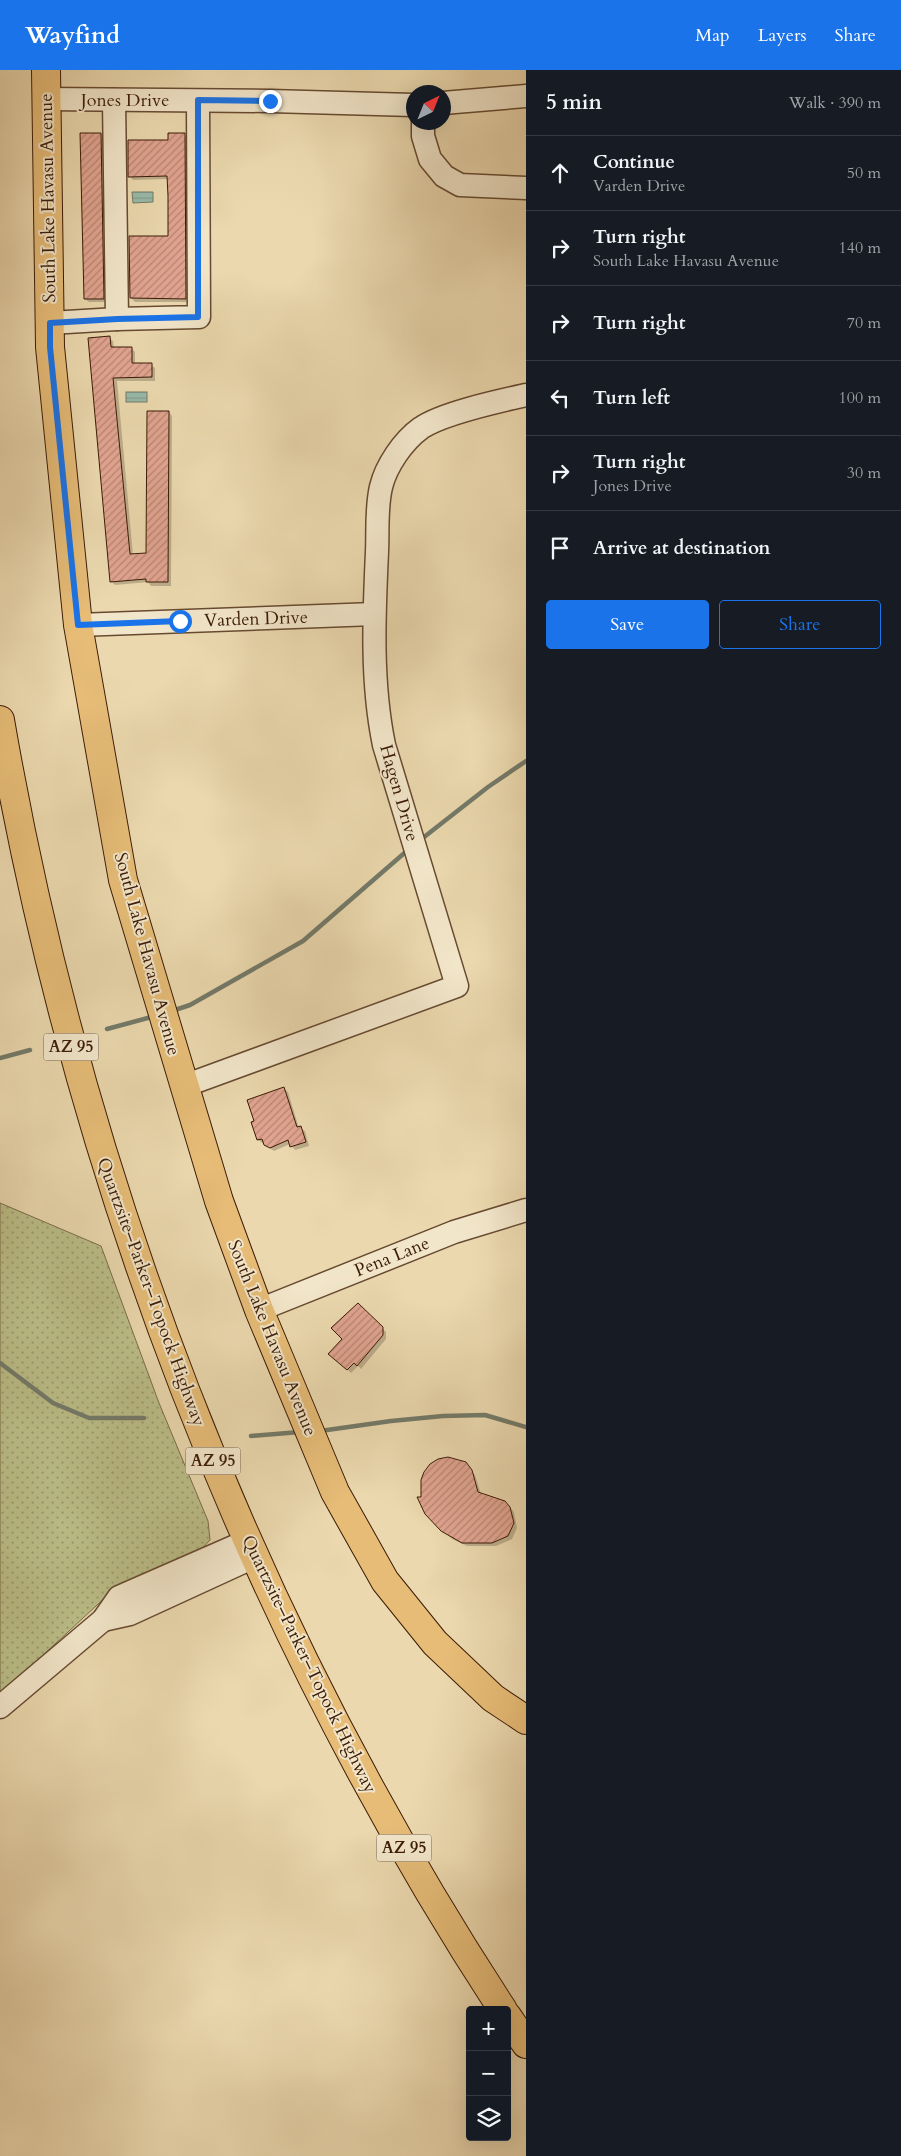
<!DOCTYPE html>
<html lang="en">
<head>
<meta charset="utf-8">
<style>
  body { margin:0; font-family:Cardo,serif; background:#20242c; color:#f1f3f6 }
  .controls { position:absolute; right:15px; bottom:15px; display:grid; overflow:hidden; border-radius:5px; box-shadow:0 5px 20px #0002 }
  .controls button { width:45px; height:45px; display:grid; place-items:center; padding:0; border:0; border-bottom:1px solid #363941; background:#171b24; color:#f1f3f6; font:25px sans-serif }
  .compass { position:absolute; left:406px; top:15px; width:45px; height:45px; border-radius:50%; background:#171b24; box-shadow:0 5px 20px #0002; rotate:43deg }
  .stop { position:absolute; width:15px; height:15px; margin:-11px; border:4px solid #1a73e8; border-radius:50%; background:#fff }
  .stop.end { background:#1a73e8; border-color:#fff; box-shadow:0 1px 5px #0008 }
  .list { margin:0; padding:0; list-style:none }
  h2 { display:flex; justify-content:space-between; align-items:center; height:65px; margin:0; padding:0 20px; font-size:21px }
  h2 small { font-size:16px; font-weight:400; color:#9ea1a6 }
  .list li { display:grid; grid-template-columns:32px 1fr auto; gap:15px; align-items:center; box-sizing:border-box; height:75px; padding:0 20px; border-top:1px solid #363941 }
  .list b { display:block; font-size:19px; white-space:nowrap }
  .list p { margin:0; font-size:16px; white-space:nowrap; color:#9ea1a6 }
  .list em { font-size:16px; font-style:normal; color:#9ea1a6 }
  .actions { display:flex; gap:10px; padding:15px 20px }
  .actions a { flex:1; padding:11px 0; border:1px solid #1a73e8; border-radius:5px; text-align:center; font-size:18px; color:#1a73e8 }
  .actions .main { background:#1a73e8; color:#fff }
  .icon { flex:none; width:28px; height:28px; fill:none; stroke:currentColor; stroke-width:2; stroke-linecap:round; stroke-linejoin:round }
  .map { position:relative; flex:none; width:526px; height:2086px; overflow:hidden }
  header { display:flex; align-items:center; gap:30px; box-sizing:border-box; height:70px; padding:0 25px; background:#1a73e8; color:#fff }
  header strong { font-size:24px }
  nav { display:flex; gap:28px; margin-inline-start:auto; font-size:18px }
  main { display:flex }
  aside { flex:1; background:#171b24 }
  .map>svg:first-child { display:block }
  .grass { fill:url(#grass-dots); stroke:#7b6c48 }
  .water { fill:url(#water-rules); stroke:#737a69 }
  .shadow { fill:#0003 }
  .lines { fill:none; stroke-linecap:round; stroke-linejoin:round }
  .stream { stroke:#737a69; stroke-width:4.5 }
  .building { fill:url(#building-hatch); stroke:#3b1b07 }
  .minor-casing { stroke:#674a31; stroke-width:25 }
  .major-casing { stroke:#3b1b07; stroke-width:30 }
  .highway-casing { stroke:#3b1b07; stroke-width:30 }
  .minor { stroke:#f2e6ca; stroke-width:22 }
  .major { stroke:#e6bc77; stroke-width:28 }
  .highway { stroke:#e6bc77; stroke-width:28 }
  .route { stroke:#1a73e8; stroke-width:6 }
  .labels { text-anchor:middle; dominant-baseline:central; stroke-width:4; stroke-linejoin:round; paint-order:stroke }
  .shield { fill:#f2e6ca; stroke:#725842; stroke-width:1 }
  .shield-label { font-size:16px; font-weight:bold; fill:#3b1b07 }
  .street-label { font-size:18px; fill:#3b1b07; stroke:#f2e6ca }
</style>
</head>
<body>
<header>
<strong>Wayfind</strong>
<nav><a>Map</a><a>Layers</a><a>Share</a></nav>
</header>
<main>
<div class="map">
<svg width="526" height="2086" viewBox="0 0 526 2086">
  <defs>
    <pattern id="grass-dots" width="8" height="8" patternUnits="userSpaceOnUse" patternTransform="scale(1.25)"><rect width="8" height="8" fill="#bbbe88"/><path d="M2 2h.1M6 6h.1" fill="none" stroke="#999a6d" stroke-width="1.8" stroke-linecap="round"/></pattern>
    <pattern id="water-rules" width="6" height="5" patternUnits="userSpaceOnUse" patternTransform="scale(1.25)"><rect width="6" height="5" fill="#98baaa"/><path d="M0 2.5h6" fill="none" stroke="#849f91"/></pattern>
    <pattern id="building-hatch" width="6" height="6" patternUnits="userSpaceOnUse" patternTransform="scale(1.25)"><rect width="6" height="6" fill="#e1a490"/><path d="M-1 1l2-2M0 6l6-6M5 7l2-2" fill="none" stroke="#b88574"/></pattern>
  </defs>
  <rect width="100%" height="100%" fill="#ebd8ae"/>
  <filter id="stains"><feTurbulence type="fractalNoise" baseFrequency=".004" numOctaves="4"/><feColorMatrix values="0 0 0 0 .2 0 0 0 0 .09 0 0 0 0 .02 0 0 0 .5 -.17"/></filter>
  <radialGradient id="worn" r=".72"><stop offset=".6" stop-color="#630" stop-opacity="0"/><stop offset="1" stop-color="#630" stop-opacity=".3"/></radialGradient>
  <path class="grass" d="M 0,1133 L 101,1176 L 159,1333 L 208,1451 L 210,1470 L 193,1488 L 110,1523 L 0,1625 Z"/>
  <g class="water">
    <path d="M 132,122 L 153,122 L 153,132 L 133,133 Z"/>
    <rect x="126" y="322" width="21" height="10"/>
  </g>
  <g class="shadow">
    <path d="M 101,64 L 105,68 L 107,232 L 89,232 L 85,229 Z"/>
    <path d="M 184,64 L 188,68 L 189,232 L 135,232 L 131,228 L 169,167 L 168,109 L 133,110 L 129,106 L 169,71 Z"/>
    <path d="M 109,268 L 113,271 L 114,278 L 131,278 L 135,282 L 135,295 L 151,295 L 155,298 L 155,311 L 117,311 L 133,485 L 148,485 L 169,342 L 172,346 L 171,516 L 151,516 L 148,512 L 115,515 L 111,511 Z"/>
    <path d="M 284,1019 L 288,1022 L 299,1058 L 305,1061 L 309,1076 L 295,1080 L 290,1074 L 274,1081 L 258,1070 L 253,1053 Z"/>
    <path d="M 358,1235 L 386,1262 L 386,1269 L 361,1299 L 358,1296 L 351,1303 L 330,1283 L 344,1269 Z"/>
    <path d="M 469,1398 L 475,1405 L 481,1424 L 509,1436 L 514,1442 L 517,1458 L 512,1469 L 496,1476 L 467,1476 L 452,1469 L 426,1443 Z"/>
  </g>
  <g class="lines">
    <g class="stream">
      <path d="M 419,771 L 488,717 L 526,691"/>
      <path d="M 172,941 L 190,935 L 303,871 L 409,779"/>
      <path d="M 107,959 L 155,946"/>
      <path d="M 0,988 L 30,980"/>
      <path d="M 0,1293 L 53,1333 L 89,1348 L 144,1348"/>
      <path d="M 320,1361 L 391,1351 L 443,1346 L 485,1345 L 526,1357"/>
      <path d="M 251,1366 L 300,1362"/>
    </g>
  </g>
  <g class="building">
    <path d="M 80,63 L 101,63 L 104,229 L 84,229 Z"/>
    <path d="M 168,63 L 185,63 L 186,229 L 130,228 L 129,166 L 168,166 L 168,126 L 167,106 L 128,107 L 128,70 L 168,70 Z"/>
    <path d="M 110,266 L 111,277 L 132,277 L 132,293 L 152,293 L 152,307 L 113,308 L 130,484 L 146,483 L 147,341 L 169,341 L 168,512 L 146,512 L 146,509 L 110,512 L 88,268 Z"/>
    <path d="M 284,1017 L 297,1057 L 301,1056 L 306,1072 L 290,1077 L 288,1070 L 270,1078 L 264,1075 L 262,1069 L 257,1070 L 251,1052 L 254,1051 L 247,1030 Z"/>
    <path d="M 358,1233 L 383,1257 L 383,1265 L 357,1296 L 354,1293 L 347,1300 L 328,1284 L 342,1269 L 331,1258 Z"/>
    <path d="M 448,1387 L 466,1392 L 472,1400 L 478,1422 L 505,1431 L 510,1437 L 514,1453 L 508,1466 L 492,1473 L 462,1473 L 441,1461 L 425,1444 L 417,1427 L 421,1427 L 421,1410 L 424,1402 L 430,1394 L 438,1389 Z"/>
  </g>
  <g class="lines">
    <g class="minor-casing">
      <g id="minor">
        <path d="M 46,29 L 270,31 L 413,35"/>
        <path d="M 443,33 L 526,26"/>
        <path d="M 423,52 L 423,66 L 430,89 L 444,106 L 460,115 L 526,118"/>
        <path d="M 117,249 L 199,247 L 198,31"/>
        <path d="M 50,253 L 117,249 L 114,30"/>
        <path d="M 78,555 L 374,544"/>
        <path d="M 184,1016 L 457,916 L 384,675 C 371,612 374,546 377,482 C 378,461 376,438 381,417 C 386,396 403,371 421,358 C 443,343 499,331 526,325"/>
        <path d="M 259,1240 L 454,1162 L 526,1140"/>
        <path d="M 103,1550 L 130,1544 L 254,1487"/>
        <path d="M 0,1637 L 103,1550 L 119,1527 L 247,1471"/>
      </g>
    </g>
    <g class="major-casing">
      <path id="major" d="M 46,0 L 50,277 L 78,555 L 123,810 L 219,1131 L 259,1240 L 335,1422 L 385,1511 L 435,1573 L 493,1628 L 526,1650"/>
    </g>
    <g class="highway-casing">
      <g id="highway">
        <path d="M 0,650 C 79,1109 248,1550 503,1940"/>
        <path d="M 507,1946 L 526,1974"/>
      </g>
    </g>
    <use href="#minor" class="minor"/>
    <use href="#major" class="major"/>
    <use href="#highway" class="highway"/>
  </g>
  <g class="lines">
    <path class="route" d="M 180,551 L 78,555 L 50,277 L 50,253 L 117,249 L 198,247 L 198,30 L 270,31"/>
  </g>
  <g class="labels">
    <g class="shield">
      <rect x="43.5" y="963.5" width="55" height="27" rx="4"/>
      <rect x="185.5" y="1377.5" width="55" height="27" rx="4"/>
      <rect x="376.5" y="1764.5" width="55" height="27" rx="4"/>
    </g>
    <g class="shield-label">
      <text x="71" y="977">AZ 95</text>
      <text x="213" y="1391">AZ 95</text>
      <text x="404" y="1778">AZ 95</text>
    </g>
    <g class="street-label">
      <text x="125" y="30">Jones Drive</text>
      <text transform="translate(48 128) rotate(-91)">South Lake Havasu Avenue</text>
      <text transform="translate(256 549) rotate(-2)">Varden Drive</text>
      <text transform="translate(399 723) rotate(74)">Hagen Drive</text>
      <text transform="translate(147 884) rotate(75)">South Lake Havasu Avenue</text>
      <text transform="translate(392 1187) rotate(-22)">Pena Lane</text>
      <text transform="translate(151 1222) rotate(70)">Quartzsite–Parker–Topock Highway</text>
      <text transform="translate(272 1268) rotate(68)">South Lake Havasu Avenue</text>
      <text transform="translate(309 1594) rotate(64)">Quartzsite–Parker–Topock Highway</text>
    </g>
  </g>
  <rect width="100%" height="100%" filter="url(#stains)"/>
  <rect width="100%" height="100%" fill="url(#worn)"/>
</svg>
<div class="controls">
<button>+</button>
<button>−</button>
<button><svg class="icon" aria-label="layers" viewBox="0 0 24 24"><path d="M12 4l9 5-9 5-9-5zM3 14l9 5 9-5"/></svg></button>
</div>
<svg class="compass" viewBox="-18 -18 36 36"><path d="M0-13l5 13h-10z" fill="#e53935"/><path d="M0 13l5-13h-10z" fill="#9ea1a6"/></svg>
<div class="stop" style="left:180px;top:551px"></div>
<div class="stop end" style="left:270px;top:31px"></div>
</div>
<aside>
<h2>5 min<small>Walk · 390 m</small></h2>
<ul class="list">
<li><svg class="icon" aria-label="ahead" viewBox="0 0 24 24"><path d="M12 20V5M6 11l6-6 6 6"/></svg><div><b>Continue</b><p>Varden Drive</p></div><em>50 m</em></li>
<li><svg class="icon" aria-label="right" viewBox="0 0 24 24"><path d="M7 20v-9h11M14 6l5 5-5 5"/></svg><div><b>Turn right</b><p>South Lake Havasu Avenue</p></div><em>140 m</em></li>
<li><svg class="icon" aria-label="right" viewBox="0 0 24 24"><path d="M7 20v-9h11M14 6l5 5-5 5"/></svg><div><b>Turn right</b></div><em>70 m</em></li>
<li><svg class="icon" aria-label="left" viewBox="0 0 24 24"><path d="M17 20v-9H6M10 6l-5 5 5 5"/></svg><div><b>Turn left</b></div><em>100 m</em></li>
<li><svg class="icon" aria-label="right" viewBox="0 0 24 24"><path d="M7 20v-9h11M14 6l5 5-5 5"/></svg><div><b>Turn right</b><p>Jones Drive</p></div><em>30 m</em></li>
<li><svg class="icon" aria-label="arrive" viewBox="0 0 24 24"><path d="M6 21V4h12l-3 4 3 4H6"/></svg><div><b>Arrive at destination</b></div></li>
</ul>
<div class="actions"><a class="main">Save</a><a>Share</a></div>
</aside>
</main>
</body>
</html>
